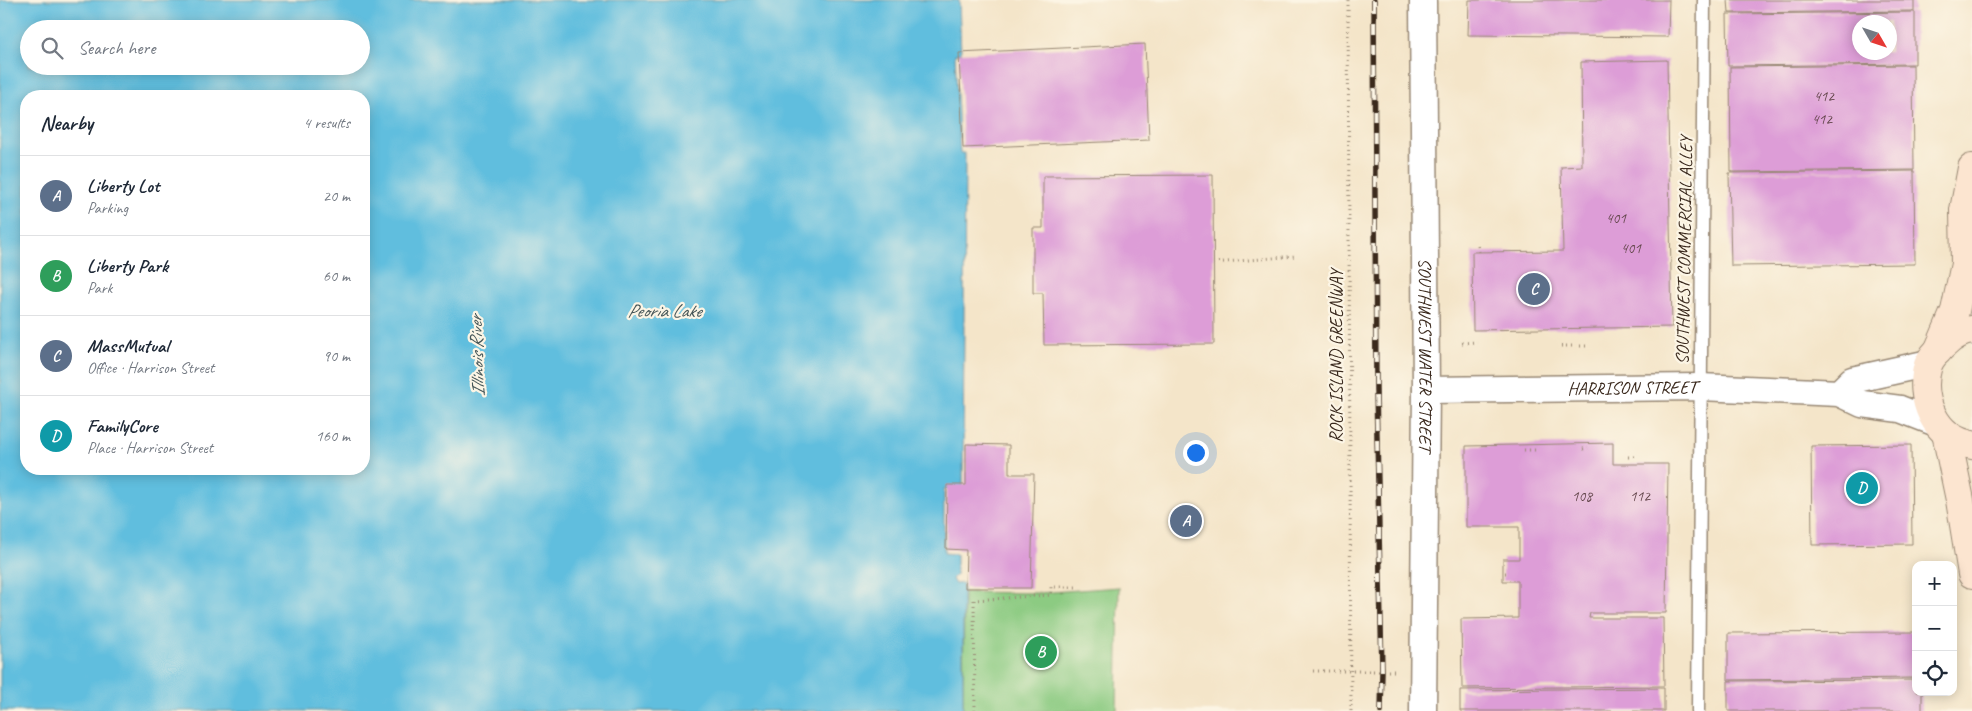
<!DOCTYPE html>
<html lang="en">
<head>
<meta charset="utf-8">
<style>
  body { margin:0; font-family:Caveat,sans-serif; background:#f6f6f7; color:#1f2937 }
  .controls { position:absolute; right:15px; bottom:15px; display:grid; overflow:hidden; border-radius:10px; box-shadow:0 2px 12px #0003 }
  .controls button { width:45px; height:45px; display:grid; place-items:center; padding:0; border:0; border-bottom:1px solid #e0e1e3; background:#fff; color:#1f2937; font:25px sans-serif }
  .compass { position:absolute; left:1852px; top:15px; width:45px; height:45px; border-radius:50%; background:#fff; box-shadow:0 2px 12px #0003; rotate:129deg }
  .you { position:absolute; left:1195px; top:452px; width:18px; height:18px; margin:-12px; border:4px solid #fff; border-radius:50%; background:#1a73e8; box-shadow:0 0 0 8px #1a73e833 }
  .badge { display:grid; place-items:center; width:32px; height:32px; border-radius:50%; background:#2563eb; color:#fff; font-size:16px; font-weight:700 }
  .pin { position:absolute; translate:-50% -50%; border:2px solid #fff; box-shadow:0 1px 5px #0006 }
  .list { margin:0; padding:0; list-style:none }
  h2 { display:flex; justify-content:space-between; align-items:center; height:65px; margin:0; padding:0 20px; font-size:21px }
  h2 small { font-size:16px; font-weight:400; color:#747a83 }
  .list li { display:grid; grid-template-columns:32px 1fr auto; gap:15px; align-items:center; box-sizing:border-box; height:80px; padding:0 20px; border-top:1px solid #e0e1e3 }
  .list b { display:block; font-size:19px; white-space:nowrap }
  .list p { margin:0; font-size:16px; white-space:nowrap; color:#747a83 }
  .list em { font-size:16px; font-style:normal; color:#747a83 }
  .icon { flex:none; width:28px; height:28px; fill:none; stroke:currentColor; stroke-width:2; stroke-linecap:round; stroke-linejoin:round }
  .map { position:relative; flex:none; width:1972px; height:711px; overflow:hidden }
  .search { position:absolute; background:#fff; box-shadow:0 2px 12px #0003; left:20px; top:20px; width:350px; height:55px; display:flex; align-items:center; gap:12px; box-sizing:border-box; padding:0 18px; border-radius:28px; color:#747a83; font-size:19px }
  .panel { position:absolute; background:#fff; box-shadow:0 2px 12px #0003; left:20px; top:90px; width:350px; height:385px; border-radius:20px }
  .map>svg:first-child { display:block }
  .green { fill:#8ccb82; stroke:#647a50 }
  .water { fill:#60bede; stroke:#4e747e; fill-rule:evenodd }
  .building { fill:#dd9dd7; fill-rule:evenodd }
  .lines { fill:none; stroke-linecap:round; stroke-linejoin:round }
  .lane-casing { stroke:#988874; stroke-width:15 }
  .street-casing { stroke:#988874; stroke-width:29 }
  .secondary-casing { stroke:#988874; stroke-width:30 }
  .path { stroke:#988874; stroke-width:3; stroke-dasharray:1 4; stroke-linecap:butt }
  .lane { stroke:#fff; stroke-width:12 }
  .street { stroke:#fff; stroke-width:26 }
  .secondary { stroke:#fce5d0; stroke-width:28 }
  .rail-casing { stroke:#3b2a1e; stroke-width:5.5 }
  .rail { stroke:#fcf5e5; stroke-width:4; stroke-dasharray:11; stroke-linecap:butt }
  .labels { text-anchor:middle; dominant-baseline:central; stroke-width:4.5; stroke-linejoin:round; paint-order:stroke }
  .number-label { font-size:15px; fill:#64474c }
  .street-label { font-size:18px; fill:#3b2a1e; stroke:#fcf5e5 }
  .water-label { font-size:19px; font-style:italic; fill:#465658; stroke:#fcf5e5 }
</style>
</head>
<body>
<div class="map">
<svg width="1972" height="711" viewBox="0 0 1972 711">
  <rect width="100%" height="100%" fill="#fcf5e5"/>
  <filter id="ink" filterUnits="userSpaceOnUse"><feTurbulence type="fractalNoise" baseFrequency=".02" numOctaves="2"/><feDisplacementMap in="SourceGraphic" scale="10" xChannelSelector="R" yChannelSelector="G"/><feConvolveMatrix kernelMatrix="1 2 1 2 8 2 1 2 1" color-interpolation-filters="sRGB"/></filter>
  <filter id="wash" filterUnits="userSpaceOnUse"><feTurbulence type="fractalNoise" baseFrequency=".0096" numOctaves="4" result="noise"/><feDisplacementMap in="SourceGraphic" scale="20" xChannelSelector="R" yChannelSelector="G"/><feGaussianBlur stdDeviation="1.12" result="paint"/><feColorMatrix in="noise" values="0 0 0 0 0 0 0 0 0 0 0 0 0 0 0 0 0 1.4 0 .05"/><feComposite in="paint" operator="in"/></filter>
  <g filter="url(#wash)">
    <rect width="100%" height="100%" fill="#f4e5c9"/>
    <path class="green" d="M 1119,587 L 1117,711 L 963,711 L 964,592 L 1039,593 Z"/>
    <path class="water" d="M 0,0 L 959,0 L 961,54 L 955,54 L 960,153 L 965,153 L 963,488 L 944,489 L 944,553 L 956,554 L 956,575 L 952,579 L 955,584 L 963,583 L 963,711 L 0,711 ZM 29,29 L 361,29 L 361,66 L 29,66 ZM 26,96 L 364,96 L 364,469 L 26,469 Z"/>
    <g id="blocks">
      <g class="building">
        <path d="M 1469,0 L 1669,0 L 1668,37 L 1468,35 Z"/>
        <path d="M 1728,0 L 1914,0 L 1914,11 L 1729,13 Z"/>
        <path d="M 1915,12 L 1915,64 L 1728,66 L 1727,14 ZM 1860,22 L 1890,22 L 1890,52 L 1860,52 Z"/>
        <path d="M 1145,44 L 1149,140 L 963,148 L 959,53 Z"/>
        <path d="M 1667,60 L 1672,327 L 1473,330 L 1472,252 L 1563,251 L 1561,167 L 1582,166 L 1581,62 Z"/>
        <path d="M 1913,65 L 1914,170 L 1731,172 L 1730,67 Z"/>
        <path d="M 1914,171 L 1915,264 L 1731,266 L 1729,173 Z"/>
        <path d="M 1213,175 L 1214,344 L 1044,345 L 1043,293 L 1033,293 L 1033,228 L 1043,228 L 1043,176 Z"/>
        <path d="M 1613,443 L 1613,464 L 1668,464 L 1666,613 L 1590,613 L 1589,618 L 1663,618 L 1664,686 L 1462,688 L 1461,619 L 1518,618 L 1518,581 L 1503,581 L 1503,559 L 1519,559 L 1519,527 L 1466,527 L 1466,446 Z"/>
        <path d="M 966,444 L 1009,445 L 1009,474 L 1034,474 L 1031,588 L 965,588 L 966,550 L 946,549 L 947,485 L 966,485 Z"/>
        <path d="M 1911,445 L 1912,544 L 1812,545 L 1811,446 Z"/>
        <path d="M 1916,632 L 1916,678 L 1728,680 L 1728,633 Z"/>
        <path d="M 1916,680 L 1916,692 L 1922,692 L 1922,711 L 1728,711 L 1728,681 Z"/>
        <path d="M 1664,688 L 1664,711 L 1460,711 L 1460,690 Z"/>
      </g>
    </g>
  </g>
  <g filter="url(#ink)">
    <use href="#blocks" fill-opacity="0" stroke="#988874" stroke-width="1"/>
    <g class="lines">
      <g class="lane-casing">
        <path id="lane" d="M 1698,711 L 1704,0"/>
      </g>
      <g class="street-casing">
        <g id="street">
          <path id="s1" d="M 1423,0 L 1426,390 L 1423,711"/>
          <path id="s2" d="M 1426,390 L 1700,387 L 1839,393 L 1862,404 L 1900,409 L 1936,423"/>
          <path d="M 1839,393 L 1852,380 L 1929,363"/>
        </g>
      </g>
      <g class="secondary-casing">
        <g id="secondary">
          <path d="M 1972,330 C 1962,331 1952,337 1945,344 C 1939,349 1931,357 1928,365 C 1918,398 1935,439 1972,445"/>
          <path d="M 1938,351 L 1955,311 L 1965,264 L 1964,210 L 1972,168"/>
          <path d="M 1946,433 L 1960,500 L 1972,574"/>
        </g>
      </g>
      <g class="path">
        <path d="M 1348,0 L 1351,711"/>
        <path d="M 1478,246 L 1479,252"/>
        <path d="M 1213,263 L 1296,256"/>
        <path d="M 1462,343 L 1477,342"/>
        <path d="M 1561,346 L 1573,346"/>
        <path d="M 1580,346 L 1589,346"/>
        <path d="M 1583,449 L 1588,448"/>
        <path d="M 1524,450 L 1536,450"/>
        <path d="M 1628,457 L 1637,457"/>
        <path d="M 1505,573 L 1510,573"/>
        <path d="M 1313,671 L 1397,671"/>
        <path d="M 975,711 L 974,600 L 1051,595 L 1051,587 L 1079,587"/>
      </g>
      <use href="#lane" class="lane"/>
      <use href="#street" class="street"/>
      <use href="#secondary" class="secondary"/>
      <g class="rail-casing">
        <path id="rail" d="M 1374,0 L 1376,390 L 1382,671 L 1381,711"/>
      </g>
      <use href="#rail" class="rail"/>
    </g>
  </g>
  <g class="labels">
    <g class="number-label">
      <text x="1824" y="96">412</text>
      <text x="1822" y="119">412</text>
      <text x="1616" y="218">401</text>
      <text x="1631" y="248">401</text>
      <text x="1582" y="496">108</text>
      <text x="1640" y="496">112</text>
    </g>
    <g class="street-label">
      <text transform="translate(1684 250) rotate(-89)">SOUTHWEST COMMERCIAL ALLEY</text>
      <text stroke="none"><textPath href="#s1" startOffset="355">SOUTHWEST WATER STREET</textPath></text>
      <text transform="translate(1336 356) rotate(-90)">ROCK ISLAND GREENWAY</text>
      <text stroke="none"><textPath href="#s2" startOffset="206">HARRISON STREET</textPath></text>
    </g>
    <g class="water-label">
      <text x="664" y="311">Peoria Lake</text>
      <text transform="translate(477 356) rotate(-92)">Illinois River</text>
    </g>
  </g>
</svg>
<div class="controls">
<button>+</button>
<button>−</button>
<button><svg class="icon" aria-label="locate" viewBox="0 0 24 24"><circle cx="12" cy="12" r="6"/><path d="M12 2v4M12 18v4M2 12h4M18 12h4"/></svg></button>
</div>
<svg class="compass" viewBox="-18 -18 36 36"><path d="M0-13l5 13h-10z" fill="#e53935"/><path d="M0 13l5-13h-10z" fill="#747a83"/></svg>
<div class="you"></div>
<div class="pin badge" style="left:1186px;top:521px;background:#5c6f8a">A</div>
<div class="pin badge" style="left:1041px;top:652px;background:#2e9e5b">B</div>
<div class="pin badge" style="left:1534px;top:289px;background:#5c6f8a">C</div>
<div class="pin badge" style="left:1862px;top:488px;background:#0f9aa8">D</div>
<div class="search"><svg class="icon" aria-label="search" viewBox="0 0 24 24"><circle cx="10" cy="10" r="6"/><path d="M15 15l6 6"/></svg>Search here</div>
<section class="panel">
<h2>Nearby<small>4 results</small></h2>
<ul class="list">
<li><span class="badge" style="background:#5c6f8a">A</span><div><b>Liberty Lot</b><p>Parking</p></div><em>20 m</em></li>
<li><span class="badge" style="background:#2e9e5b">B</span><div><b>Liberty Park</b><p>Park</p></div><em>60 m</em></li>
<li><span class="badge" style="background:#5c6f8a">C</span><div><b>MassMutual</b><p>Office · Harrison Street</p></div><em>90 m</em></li>
<li><span class="badge" style="background:#0f9aa8">D</span><div><b>FamilyCore</b><p>Place · Harrison Street</p></div><em>160 m</em></li>
</ul>
</section>
</div>
</body>
</html>
